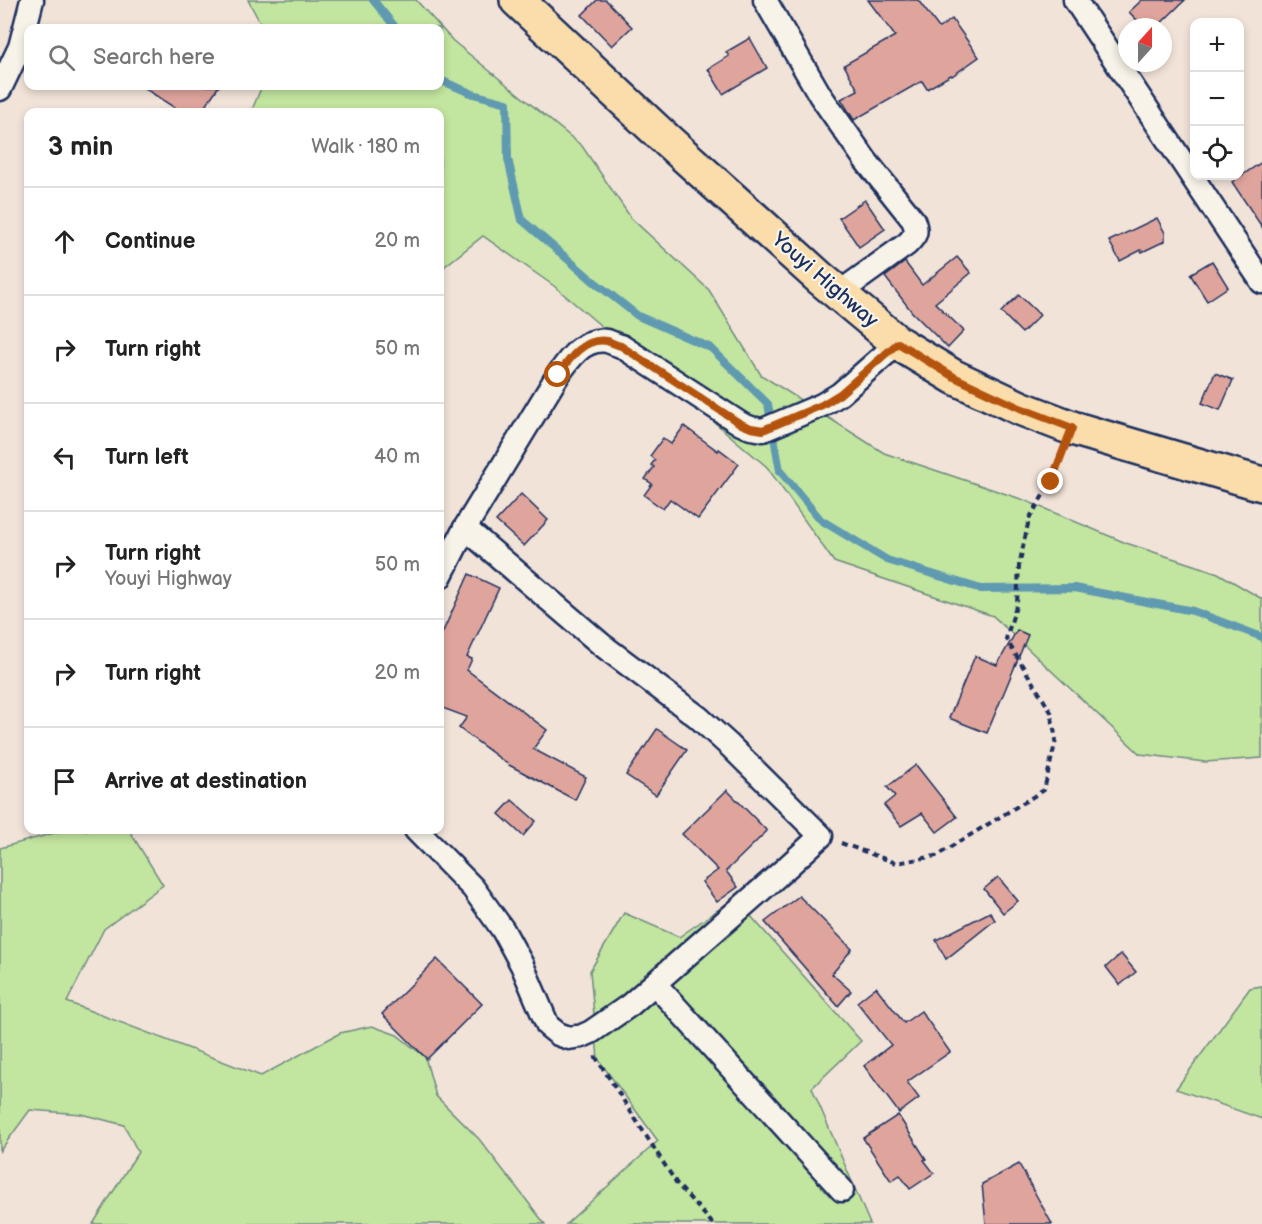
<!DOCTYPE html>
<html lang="en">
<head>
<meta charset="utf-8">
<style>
  body { margin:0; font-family:"Balsamiq Sans",sans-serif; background:#f2f2f2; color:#222 }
  .controls { position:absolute; right:18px; top:18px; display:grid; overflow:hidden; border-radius:12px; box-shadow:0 3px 9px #0003 }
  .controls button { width:54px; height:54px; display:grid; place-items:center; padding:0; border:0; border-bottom:2px solid #e0e0e0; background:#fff; color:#222; font:30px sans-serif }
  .compass { position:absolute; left:1118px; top:18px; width:54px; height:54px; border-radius:50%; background:#fff; box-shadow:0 3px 9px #0003; rotate:21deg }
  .stop { position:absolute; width:18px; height:18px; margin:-14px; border:4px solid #b45309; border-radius:50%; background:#fff }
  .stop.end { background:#b45309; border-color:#fff; box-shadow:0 2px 6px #0008 }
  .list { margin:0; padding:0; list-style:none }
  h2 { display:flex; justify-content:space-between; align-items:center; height:78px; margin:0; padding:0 24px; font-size:26px }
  h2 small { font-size:20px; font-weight:400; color:#767676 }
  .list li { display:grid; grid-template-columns:39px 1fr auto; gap:18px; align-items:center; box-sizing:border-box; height:108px; padding:0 24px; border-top:2px solid #e0e0e0 }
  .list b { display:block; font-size:22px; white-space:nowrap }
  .list p { margin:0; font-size:20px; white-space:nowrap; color:#767676 }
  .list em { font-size:20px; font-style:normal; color:#767676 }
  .icon { flex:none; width:33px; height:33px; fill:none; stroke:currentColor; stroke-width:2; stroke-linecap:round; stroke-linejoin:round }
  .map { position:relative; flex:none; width:1262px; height:1224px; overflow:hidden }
  .search { position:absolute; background:#fff; box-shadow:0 3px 9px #0003; left:24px; top:24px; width:420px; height:66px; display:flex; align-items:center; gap:15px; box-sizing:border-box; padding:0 21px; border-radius:12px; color:#767676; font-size:22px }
  .panel { position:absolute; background:#fff; box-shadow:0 3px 9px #0003; left:24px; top:108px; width:420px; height:726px; border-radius:12px }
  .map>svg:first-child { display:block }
  .green { fill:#c2e59f; stroke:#6e8a7e; stroke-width:1.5 }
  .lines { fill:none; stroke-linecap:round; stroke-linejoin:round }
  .stream { stroke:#619ab0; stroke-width:8 }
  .building { fill:#dfa59d; stroke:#1b2f5e; stroke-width:1.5 }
  .minor-casing { stroke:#1b2f5e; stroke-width:27 }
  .primary-casing { stroke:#1b2f5e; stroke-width:38 }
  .path { stroke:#1b2f5e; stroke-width:4; stroke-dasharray:6 4.5; stroke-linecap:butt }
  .minor { stroke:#f7f3e8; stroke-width:22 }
  .primary { stroke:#faddab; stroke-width:33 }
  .route { stroke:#b45309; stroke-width:8 }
  .labels { text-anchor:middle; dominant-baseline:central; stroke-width:4.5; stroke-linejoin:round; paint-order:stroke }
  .street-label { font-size:21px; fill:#1b2f5e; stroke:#f7f3e8 }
</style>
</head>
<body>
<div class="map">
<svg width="1262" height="1224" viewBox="0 0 1262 1224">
  <rect width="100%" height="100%" fill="#f2e3d9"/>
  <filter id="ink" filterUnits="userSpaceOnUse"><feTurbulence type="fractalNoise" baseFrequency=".0167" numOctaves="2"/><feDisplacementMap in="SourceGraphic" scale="12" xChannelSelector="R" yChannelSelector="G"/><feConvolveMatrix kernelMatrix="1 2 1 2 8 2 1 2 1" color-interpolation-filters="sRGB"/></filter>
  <g filter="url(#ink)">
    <g class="green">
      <path d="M 248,0 L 416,0 L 453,41 L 582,146 L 631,218 L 709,290 L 761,375 L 884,453 L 1024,500 L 1126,543 L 1218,573 L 1262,599 L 1262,758 L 1205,762 L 1140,754 L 993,616 L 834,562 L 767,467 L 554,286 L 483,236 L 440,270 L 440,112 L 251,112 L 262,86 L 440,86 L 440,28 L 263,28 Z"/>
      <path d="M 65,830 L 129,830 L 163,885 L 104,929 L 67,1002 L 261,1076 L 340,1033 L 372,1026 L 397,1035 L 425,1057 L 436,1096 L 479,1139 L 545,1224 L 93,1224 L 138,1152 L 124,1125 L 81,1114 L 30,1110 L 0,1151 L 0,848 Z"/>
      <path d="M 735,898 L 861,1041 L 812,1088 L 870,1224 L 566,1224 L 658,1141 L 598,1059 L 590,971 L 624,913 L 679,937 Z"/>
      <path d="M 1262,986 L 1262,1119 L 1176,1089 L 1250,988 Z"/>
    </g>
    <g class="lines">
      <g class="stream">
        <path d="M 373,0 L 396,28"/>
        <path d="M 440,80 L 473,94 L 507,103 L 508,159 L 522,220 L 592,280 L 638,316 L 711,348 L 768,404 L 780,471 L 821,520 L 887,560 L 981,589 L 1075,588 L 1193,611 L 1262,637"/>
      </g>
    </g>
    <g class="building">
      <path d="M 597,0 L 606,0 L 632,27 L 612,46 L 582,15 Z"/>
      <path d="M 868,0 L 918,0 L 939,28 L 952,19 L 979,57 L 952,76 L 951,75 L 927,89 L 922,81 L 854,120 L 841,99 L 858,90 L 844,65 L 895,36 Z"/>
      <path d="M 1142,0 L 1185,0 L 1157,27 L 1144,27 L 1129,12 Z"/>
      <path d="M 750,38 L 767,68 L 723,94 L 708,69 L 729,56 L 726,52 Z"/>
      <path d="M 141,86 L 219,86 L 201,112 L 181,112 Z"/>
      <path d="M 1262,162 L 1262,227 L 1232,182 Z"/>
      <path d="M 865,200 L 885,229 L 859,247 L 839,218 Z"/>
      <path d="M 1157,218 L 1165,233 L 1165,241 L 1142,252 L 1141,250 L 1120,261 L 1109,241 Z"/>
      <path d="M 957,257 L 971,273 L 935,303 L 964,331 L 948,348 L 912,312 L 885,277 L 905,262 L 922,285 Z"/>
      <path d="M 1212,261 L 1228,287 L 1207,301 L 1190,274 Z"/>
      <path d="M 1019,295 L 1040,315 L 1022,333 L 1001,312 Z"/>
      <path d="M 1215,373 L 1233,380 L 1220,410 L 1202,403 Z"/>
      <path d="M 684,426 L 718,451 L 719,449 L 739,464 L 698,519 L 670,499 L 663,509 L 644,495 L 652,484 L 645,479 L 654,467 L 651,465 L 655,460 L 650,456 L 663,438 L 671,444 Z"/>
      <path d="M 521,494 L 548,520 L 524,546 L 496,521 Z"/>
      <path d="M 469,574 L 499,588 L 467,657 L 472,659 L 467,670 L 547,730 L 533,749 L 586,777 L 575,800 L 509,765 L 459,728 L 467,717 L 440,707 L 440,638 Z"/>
      <path d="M 1017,630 L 1028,635 L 987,733 L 949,718 L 975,656 L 997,665 Z"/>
      <path d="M 657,729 L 687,750 L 656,795 L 626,775 Z"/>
      <path d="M 916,765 L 957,817 L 937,832 L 922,813 L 901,826 L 884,805 L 895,796 L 887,787 Z"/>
      <path d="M 727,790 L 767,831 L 726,871 L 738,887 L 717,902 L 702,882 L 718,870 L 682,834 Z"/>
      <path d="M 512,800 L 536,821 L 523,836 L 499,814 Z"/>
      <path d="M 998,877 L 1018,901 L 1003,913 L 984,889 Z"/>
      <path d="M 799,896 L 852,949 L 832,974 L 851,991 L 838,1006 L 765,922 Z"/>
      <path d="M 990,912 L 995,920 L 946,959 L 936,940 Z"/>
      <path d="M 1121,954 L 1136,972 L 1120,985 L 1106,967 Z"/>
      <path d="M 437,959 L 482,1004 L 427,1059 L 382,1014 Z"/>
      <path d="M 876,987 L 904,1023 L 921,1011 L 950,1052 L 907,1082 L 919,1098 L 899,1113 L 864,1066 L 891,1045 L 857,1002 Z"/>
      <path d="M 898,1115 L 926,1159 L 924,1160 L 934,1173 L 910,1189 L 900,1175 L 891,1181 L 863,1138 Z"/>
      <path d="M 1019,1164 L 1052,1224 L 986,1224 L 982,1184 Z"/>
    </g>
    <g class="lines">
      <g class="minor-casing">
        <g id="minor">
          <path d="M 765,0 L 820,95 L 866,161 L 913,220 C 918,232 916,235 907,244 L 839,293"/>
          <path d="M 1075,0 L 1262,282"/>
          <path d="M 0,89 L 20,47 L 32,0"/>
          <path d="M 440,577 L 465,528 L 558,375 C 569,359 584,337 607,341 C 611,342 616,345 621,346 L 741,424 L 751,428 L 763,430 L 822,405 L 840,394 L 898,343"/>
          <path d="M 416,830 L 473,888 L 503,930 L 522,965 L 548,1026 L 558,1034 L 569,1038 L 582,1036 L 591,1032 L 630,1005 L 785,869 L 821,836 L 730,746 L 698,717 L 602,645 L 465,528"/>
          <path d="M 655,984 L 842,1190"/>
        </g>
      </g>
      <g class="primary-casing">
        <path id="primary" d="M 517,0 L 658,132 L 820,278 L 898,343 L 954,377 L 1020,408 L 1072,428 L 1262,484"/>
      </g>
      <g class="path">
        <path d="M 841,843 L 896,863 L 936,856 L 1044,790 L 1056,740 L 1051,712 L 1006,639 L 1017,603 L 1019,566 L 1029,519 L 1051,482 L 1062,454"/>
        <path d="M 595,1056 L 677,1184 L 713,1224"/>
      </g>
      <use href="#minor" class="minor"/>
      <use href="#primary" class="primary"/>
    </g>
  </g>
  <g class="lines" filter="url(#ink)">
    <path class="route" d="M 558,375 C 569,359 584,337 607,341 C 611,342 616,345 621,346 L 741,424 L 751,428 L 763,430 L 822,405 L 840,394 L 898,343 L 954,377 L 1020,408 L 1072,428 L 1051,482"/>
  </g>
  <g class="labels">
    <g class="street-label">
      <text transform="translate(825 280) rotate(41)">Youyi Highway</text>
    </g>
  </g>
</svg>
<div class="controls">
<button>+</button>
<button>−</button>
<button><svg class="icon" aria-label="locate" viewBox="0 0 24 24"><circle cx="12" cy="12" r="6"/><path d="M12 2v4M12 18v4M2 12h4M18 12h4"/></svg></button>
</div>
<svg class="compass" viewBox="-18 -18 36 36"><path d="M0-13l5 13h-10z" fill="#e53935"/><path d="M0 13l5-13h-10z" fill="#767676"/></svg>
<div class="stop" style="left:558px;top:375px"></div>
<div class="stop end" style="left:1051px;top:482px"></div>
<div class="search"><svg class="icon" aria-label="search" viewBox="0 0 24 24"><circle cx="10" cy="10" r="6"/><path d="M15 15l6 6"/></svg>Search here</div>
<section class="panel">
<h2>3 min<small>Walk · 180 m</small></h2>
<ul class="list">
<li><svg class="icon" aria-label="ahead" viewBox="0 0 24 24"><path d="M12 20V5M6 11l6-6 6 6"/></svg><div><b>Continue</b></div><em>20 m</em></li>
<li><svg class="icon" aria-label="right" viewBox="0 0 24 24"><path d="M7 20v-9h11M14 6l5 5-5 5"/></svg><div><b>Turn right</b></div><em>50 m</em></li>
<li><svg class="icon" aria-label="left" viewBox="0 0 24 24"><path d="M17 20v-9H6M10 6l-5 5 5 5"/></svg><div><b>Turn left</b></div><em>40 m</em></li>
<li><svg class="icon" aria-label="right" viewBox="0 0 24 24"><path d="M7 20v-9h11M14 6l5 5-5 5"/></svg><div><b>Turn right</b><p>Youyi Highway</p></div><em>50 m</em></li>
<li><svg class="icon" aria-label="right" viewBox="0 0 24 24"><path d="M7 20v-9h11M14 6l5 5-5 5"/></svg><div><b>Turn right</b></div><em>20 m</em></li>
<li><svg class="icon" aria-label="arrive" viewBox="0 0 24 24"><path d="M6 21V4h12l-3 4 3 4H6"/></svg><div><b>Arrive at destination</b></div></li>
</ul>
</section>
</div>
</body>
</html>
